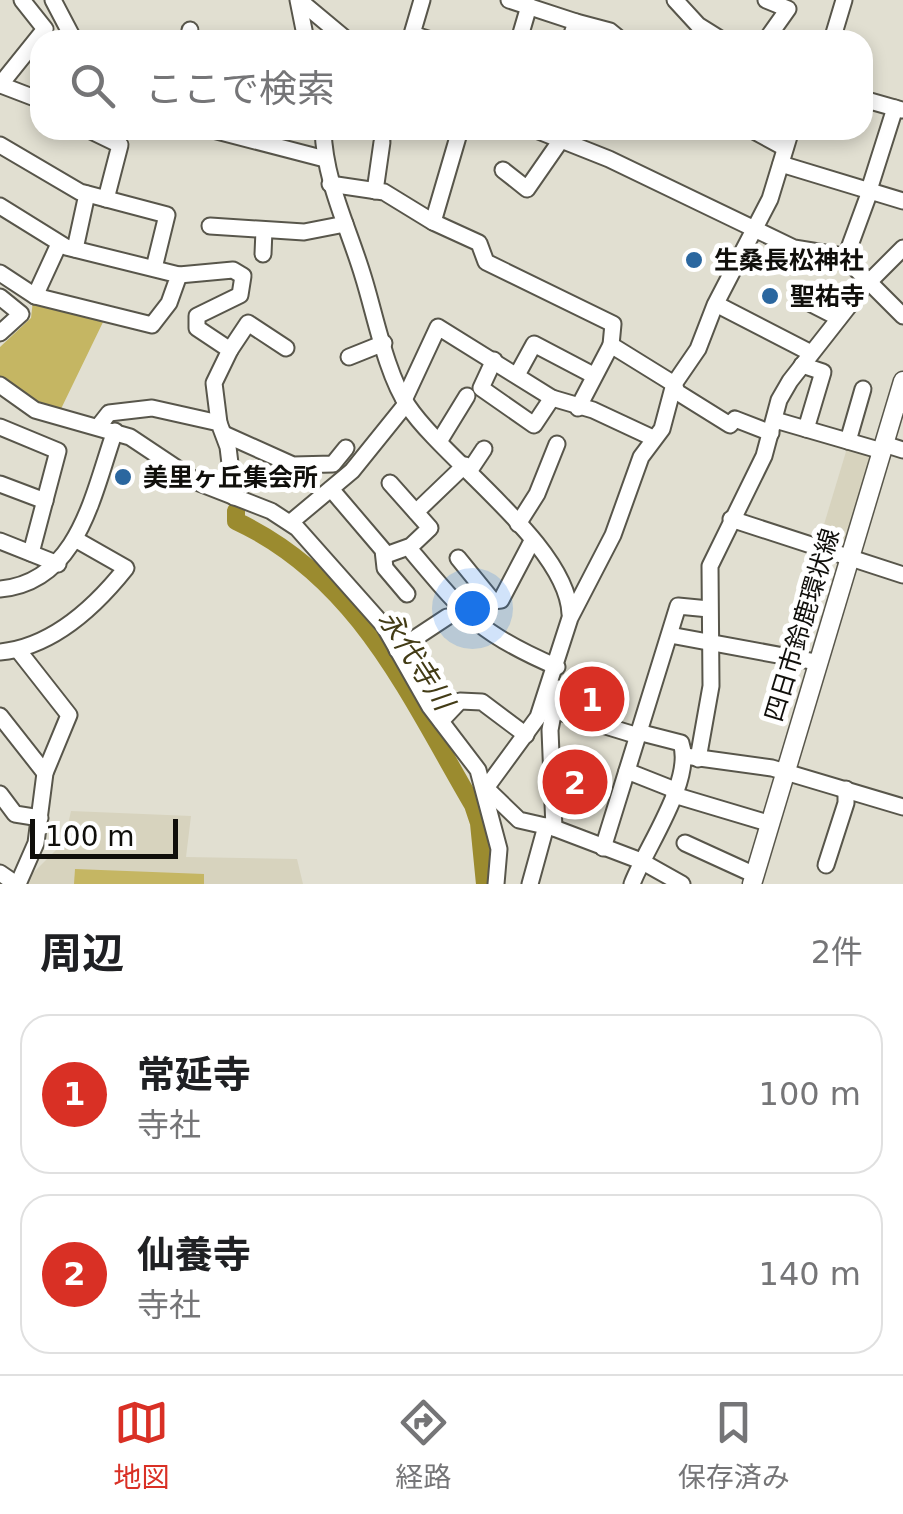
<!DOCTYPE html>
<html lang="ja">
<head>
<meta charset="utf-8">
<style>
  body { margin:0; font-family:"DejaVu Sans","Noto Sans JP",sans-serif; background:#f6f6f6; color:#202124 }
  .scale { position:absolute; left:30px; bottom:25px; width:148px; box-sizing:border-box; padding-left:10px; border:5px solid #100f0b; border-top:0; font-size:28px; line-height:35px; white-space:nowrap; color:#100f0b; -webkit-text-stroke:8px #fff; paint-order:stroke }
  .you { position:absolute; left:472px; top:608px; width:35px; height:35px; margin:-25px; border:8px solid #fff; border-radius:50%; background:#1a73e8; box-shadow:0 0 0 15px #1a73e833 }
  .badge { display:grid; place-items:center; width:65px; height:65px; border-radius:50%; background:#d93025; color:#fff; font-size:32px; font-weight:700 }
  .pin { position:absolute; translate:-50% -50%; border:5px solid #fff; box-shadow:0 2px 10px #0006 }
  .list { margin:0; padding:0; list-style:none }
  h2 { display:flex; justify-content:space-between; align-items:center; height:130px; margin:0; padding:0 40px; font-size:42px }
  h2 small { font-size:32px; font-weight:400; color:#757577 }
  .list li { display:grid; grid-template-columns:65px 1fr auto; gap:30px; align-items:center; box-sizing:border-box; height:160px; margin:0 20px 20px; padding:0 20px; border:2px solid #e0e0e0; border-radius:30px }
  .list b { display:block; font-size:38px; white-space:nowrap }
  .list p { margin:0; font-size:32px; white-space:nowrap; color:#757577 }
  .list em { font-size:32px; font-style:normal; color:#757577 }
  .icon { flex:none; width:55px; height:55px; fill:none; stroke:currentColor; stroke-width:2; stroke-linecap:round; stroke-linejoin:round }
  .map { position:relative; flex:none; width:903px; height:884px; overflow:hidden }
  .search { position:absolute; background:#fff; box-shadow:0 5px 15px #0003; left:30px; right:30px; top:30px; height:110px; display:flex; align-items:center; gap:25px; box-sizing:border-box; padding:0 35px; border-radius:30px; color:#757577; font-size:38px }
  .sheet { height:490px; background:#fff }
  nav { display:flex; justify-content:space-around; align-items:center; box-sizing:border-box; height:140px; border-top:2px solid #e0e0e0; background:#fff; font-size:28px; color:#757577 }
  nav a { display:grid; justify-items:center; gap:5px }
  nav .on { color:#d93025 }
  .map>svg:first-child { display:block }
  .built { fill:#d7d3be }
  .green { fill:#c5b663 }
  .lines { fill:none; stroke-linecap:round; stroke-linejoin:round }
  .river { stroke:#9b8b2f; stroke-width:18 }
  .minor-casing { stroke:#58564b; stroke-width:19 }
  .major-casing { stroke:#58564b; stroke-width:21 }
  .minor { stroke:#fff; stroke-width:15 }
  .major { stroke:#fff; stroke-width:18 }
  .poi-dot { fill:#2b679f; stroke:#fff; stroke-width:4 }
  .labels { text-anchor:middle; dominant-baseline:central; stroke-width:10; stroke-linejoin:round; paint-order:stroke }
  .poi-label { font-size:25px; font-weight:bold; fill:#100f0b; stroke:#fff; text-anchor:start }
  .street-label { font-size:25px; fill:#100f0b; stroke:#fff }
  .water-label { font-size:28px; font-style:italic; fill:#423b15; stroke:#fff }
</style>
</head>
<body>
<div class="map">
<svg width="903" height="884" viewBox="0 0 903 884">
  <rect width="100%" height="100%" fill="#e1dfd1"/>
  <g class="built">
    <path d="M 848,445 L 874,453 L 845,549 L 819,541 Z"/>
    <path d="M 71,811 L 191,816 L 186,857 L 297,859 L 303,884 L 22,884 L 64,842 Z"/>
  </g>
  <g class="green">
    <path d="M 33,300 L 105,318 L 59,413 L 11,388 L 0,378 L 0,347 L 31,318 Z"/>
    <path d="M 75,869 L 204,874 L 204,884 L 74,884 Z"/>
  </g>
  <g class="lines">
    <path class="river" d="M 236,511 L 236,521 C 358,578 408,694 473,805 L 479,823 L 485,884"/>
    <g class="minor-casing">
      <g id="minor">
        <path d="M 53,0 L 74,40"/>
        <path d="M 298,0 L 306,40"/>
        <path d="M 299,0 L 347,40"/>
        <path d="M 422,0 L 412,34 L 431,40"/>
        <path d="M 509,0 L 576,22 L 570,40"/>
        <path d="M 675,0 L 698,25 L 722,40"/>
        <path d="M 766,0 L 788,9 L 766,40"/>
        <path d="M 576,22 L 610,31 L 621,40"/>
        <path d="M 189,40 L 190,30"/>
        <path d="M 519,40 L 529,6"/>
        <path d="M 832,40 L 844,0"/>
        <path d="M 0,85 L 45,29 L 22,0"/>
        <path d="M 1,85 L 40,100"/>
        <path d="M 863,99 L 902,110"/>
        <path d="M 89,130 L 120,145 L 106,199"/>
        <path d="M 213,130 L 325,159"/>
        <path d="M 323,130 C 325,183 348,226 363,276 C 375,314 386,374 408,406 C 444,460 568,546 570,614"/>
        <path d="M 536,130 L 609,159 L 794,248 L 843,256 L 903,316"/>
        <path d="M 752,130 L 785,148"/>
        <path d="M 0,145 L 80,192 L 167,215 L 154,268"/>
        <path d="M 781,164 L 903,201"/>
        <path d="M 503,170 L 527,189 L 561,140"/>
        <path d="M 330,184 L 384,192 L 433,222 L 479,243 L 486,262 L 613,324 L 611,345 L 674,384 L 677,392 L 730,425 L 735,419 L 771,433"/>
        <path d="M 869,190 L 895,108"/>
        <path d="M 375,191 L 382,142"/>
        <path d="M 0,206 L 66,247 L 179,275 L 169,303 L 152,325 L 35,296 L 0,273"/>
        <path d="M 433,222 L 460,130"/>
        <path d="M 210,226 L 304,232 L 345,224"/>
        <path d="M 75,249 L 87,194"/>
        <path d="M 263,254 L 264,230"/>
        <path d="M 845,259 L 870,191"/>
        <path d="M 179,275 L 233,270 L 243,276 L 240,295 L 197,316 L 197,328 L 230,350 L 214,383 L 219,423"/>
        <path d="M 871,280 L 903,248"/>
        <path d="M 35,296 L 59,244"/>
        <path d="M 0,297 L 21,314 L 0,333"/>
        <path d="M 798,297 L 839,318"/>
        <path d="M 716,304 L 811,353"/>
        <path d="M 230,350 L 248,323 L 286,348"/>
        <path d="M 349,357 L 384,343"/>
        <path d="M 494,360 L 481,388 L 534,425 L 552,398"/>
        <path d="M 802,365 L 823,372 L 806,429"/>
        <path d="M 517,375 L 534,344 L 593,375"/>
        <path d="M 0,385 L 35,410 L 130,437 L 199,483 L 271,511 L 297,528 L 384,626 L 430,707 L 478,770 L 499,849 L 496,884"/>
        <path d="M 404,400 L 438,327 L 552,398 L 593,410 L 653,438"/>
        <path d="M 578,408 L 611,345"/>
        <path d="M 775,420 L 882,451"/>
        <path d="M 0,427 L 58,451 L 31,553"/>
        <path d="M 98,427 L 109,413 L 152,408 L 219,423 L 228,447 L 234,497"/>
        <path d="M 224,434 L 293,465 L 333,464 L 346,448"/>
        <path d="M 440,440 L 467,396"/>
        <path d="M 848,441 L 863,389"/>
        <path d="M 884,444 L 903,450"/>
        <path d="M 470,470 L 484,449"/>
        <path d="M 0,484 L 45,501"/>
        <path d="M 331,489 L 383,550 L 385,568 L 407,594"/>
        <path d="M 416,512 L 465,465"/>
        <path d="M 731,519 L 903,575"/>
        <path d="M 291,522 L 352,471 L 406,404"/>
        <path d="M 518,524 L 537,494 L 557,444"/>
        <path d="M 0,541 L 58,564"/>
        <path d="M 413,553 C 466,616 480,634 557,667"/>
        <path d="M 386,555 L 411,546 L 430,528 L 390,483"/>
        <path d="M 458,558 L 493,601 L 501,600 L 532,541"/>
        <path d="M 0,589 C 79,582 93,493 115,431"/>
        <path d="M 670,635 L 816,662"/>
        <path d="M 397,650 L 447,617"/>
        <path d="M 0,652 C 53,647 95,607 126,568 L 75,539"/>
        <path d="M 553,710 L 635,735"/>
        <path d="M 0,716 L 45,773"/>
        <path d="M 441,721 L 460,701 L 482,702 L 526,735"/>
        <path d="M 685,756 L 772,768 L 903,807"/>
        <path d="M 698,759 L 711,686 L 710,566 L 764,456 L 779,400 L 790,381 L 870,279"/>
        <path d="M 627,771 L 675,790"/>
        <path d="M 486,788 L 538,717 L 570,618 L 613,535 L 641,457 L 662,429 L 674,384 L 698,349 L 715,305 L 770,199 L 791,130"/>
        <path d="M 489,791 L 519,820 L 554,828 L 641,861 L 682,884"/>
        <path d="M 0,794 L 15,814 L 40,818"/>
        <path d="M 674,795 L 768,823"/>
        <path d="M 554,828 L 550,730 L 558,688"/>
        <path d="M 685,843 L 755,875"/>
        <path d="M 603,848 L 678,606 L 709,609"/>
        <path d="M 826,865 L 846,803 L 846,789"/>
        <path d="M 0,873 L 16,884"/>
        <path d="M 18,884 L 36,843 L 45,773 L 69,715 L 18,650"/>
        <path d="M 530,884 L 546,826"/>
        <path d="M 632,884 C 646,847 694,780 681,743 L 638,732"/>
      </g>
    </g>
    <g class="major-casing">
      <path id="major" d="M 752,884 L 903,381"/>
    </g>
    <use href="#minor" class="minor"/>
    <use href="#major" class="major"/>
  </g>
  <g class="poi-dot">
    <circle cx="694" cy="260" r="10"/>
    <circle cx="770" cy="296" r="10"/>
    <circle cx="123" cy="477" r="10"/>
  </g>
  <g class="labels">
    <g class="poi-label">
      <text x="714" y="260">生桑長松神社</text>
      <text x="790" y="296">聖祐寺</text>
      <text x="143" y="477">美里ヶ丘集会所</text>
    </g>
    <g class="street-label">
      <text transform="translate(802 625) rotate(-73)">四日市鈴鹿環状線</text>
    </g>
    <g class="water-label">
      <text transform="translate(416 660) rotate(57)">永代寺川</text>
    </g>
  </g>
</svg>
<div class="scale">100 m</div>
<div class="you"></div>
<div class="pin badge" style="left:592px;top:699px">1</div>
<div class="pin badge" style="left:575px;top:782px">2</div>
<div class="search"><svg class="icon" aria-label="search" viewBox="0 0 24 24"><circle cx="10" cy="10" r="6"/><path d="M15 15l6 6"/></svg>ここで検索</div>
</div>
<section class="sheet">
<h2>周辺<small>2件</small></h2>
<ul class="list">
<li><span class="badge">1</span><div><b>常延寺</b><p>寺社</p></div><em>100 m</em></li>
<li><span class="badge">2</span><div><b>仙養寺</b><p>寺社</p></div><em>140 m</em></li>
</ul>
</section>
<nav>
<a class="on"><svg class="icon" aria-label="map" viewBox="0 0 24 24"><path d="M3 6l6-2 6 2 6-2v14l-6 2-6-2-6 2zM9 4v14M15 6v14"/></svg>地図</a>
<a><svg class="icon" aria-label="directions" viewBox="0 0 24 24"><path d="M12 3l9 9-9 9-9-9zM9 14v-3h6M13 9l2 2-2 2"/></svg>経路</a>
<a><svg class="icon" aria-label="saved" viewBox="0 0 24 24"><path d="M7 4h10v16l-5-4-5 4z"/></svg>保存済み</a>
</nav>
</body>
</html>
